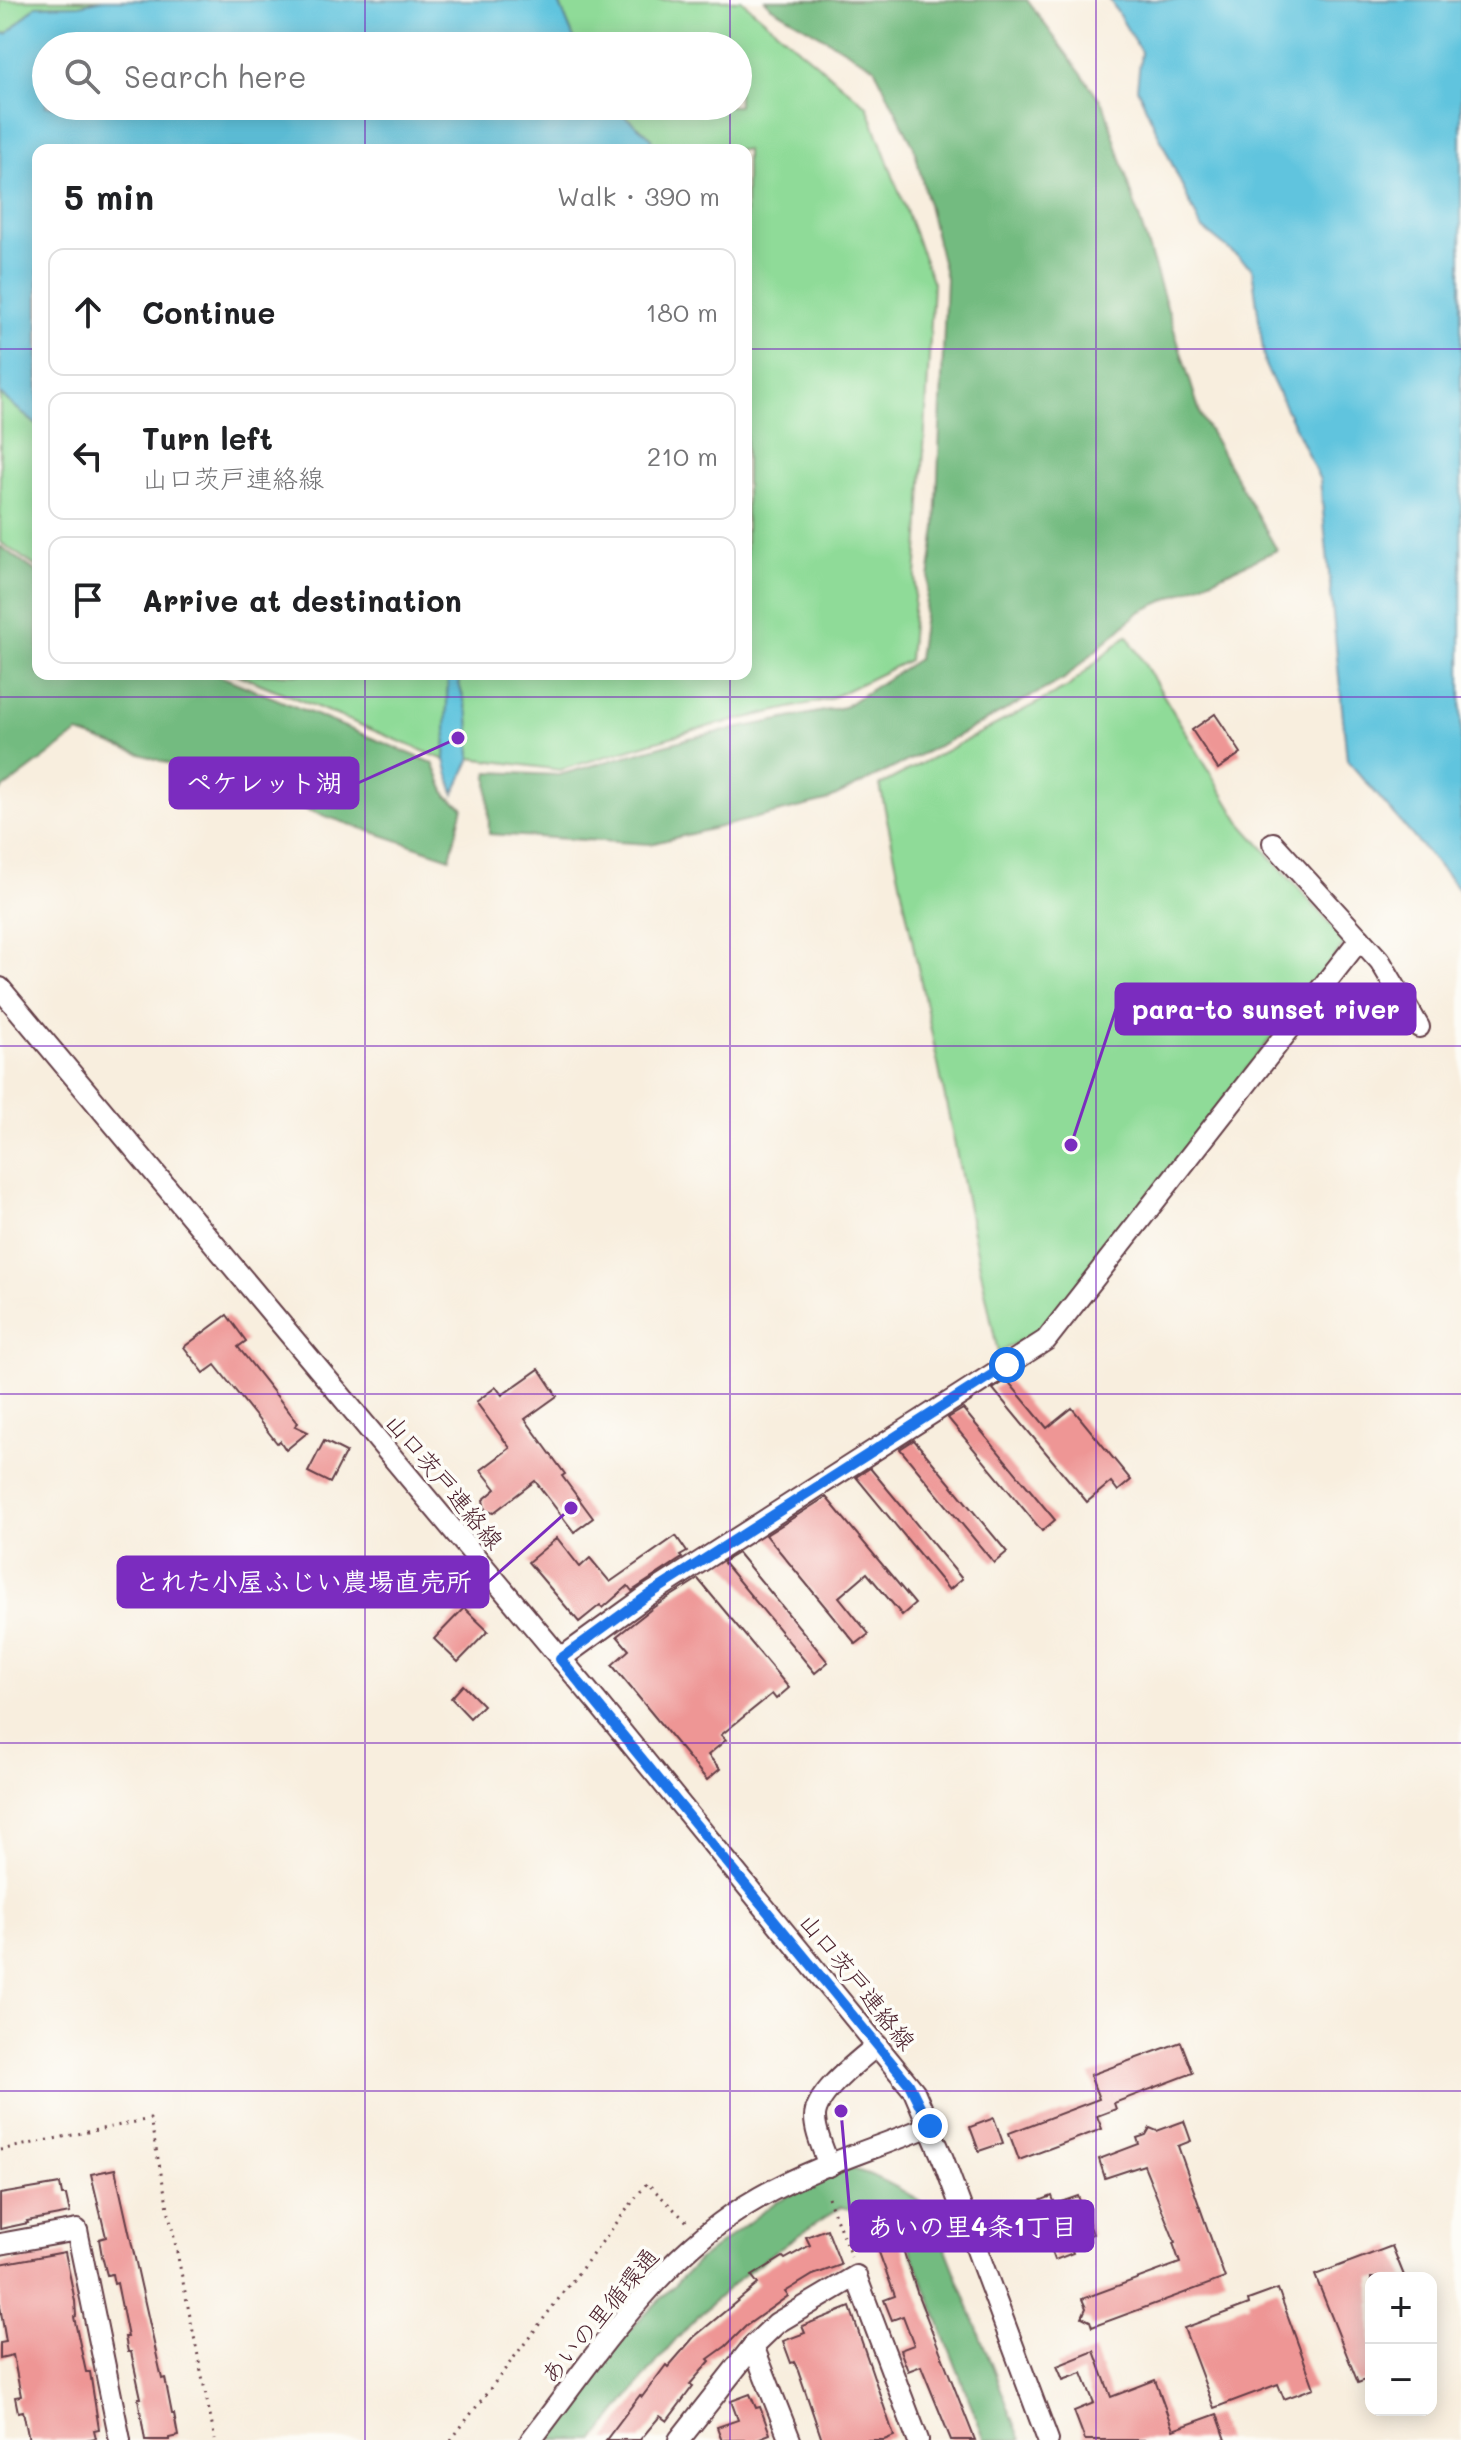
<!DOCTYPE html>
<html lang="en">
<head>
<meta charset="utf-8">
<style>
  body { margin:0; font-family:Mali,"Klee One",sans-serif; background:#f6f6f6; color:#202124 }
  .controls { position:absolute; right:24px; bottom:24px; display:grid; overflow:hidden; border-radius:16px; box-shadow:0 4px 20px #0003 }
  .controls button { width:72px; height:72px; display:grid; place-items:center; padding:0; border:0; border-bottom:2px solid #e0e0e0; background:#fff; color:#202124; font:40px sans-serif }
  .stop { position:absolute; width:24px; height:24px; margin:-18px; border:6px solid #1a73e8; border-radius:50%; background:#fff }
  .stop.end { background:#1a73e8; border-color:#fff; box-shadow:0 2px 8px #0008 }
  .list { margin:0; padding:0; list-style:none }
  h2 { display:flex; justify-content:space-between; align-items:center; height:104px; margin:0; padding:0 32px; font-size:34px }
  h2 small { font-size:26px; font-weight:400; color:#757577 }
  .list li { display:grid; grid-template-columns:52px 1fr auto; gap:24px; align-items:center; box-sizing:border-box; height:128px; margin:0 16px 16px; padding:0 16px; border:2px solid #e0e0e0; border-radius:16px }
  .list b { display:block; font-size:30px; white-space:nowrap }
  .list p { margin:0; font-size:26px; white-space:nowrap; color:#757577 }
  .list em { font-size:26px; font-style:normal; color:#757577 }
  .icon { flex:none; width:44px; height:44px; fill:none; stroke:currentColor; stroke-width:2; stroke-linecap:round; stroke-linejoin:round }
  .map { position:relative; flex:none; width:1461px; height:2440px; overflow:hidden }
  .search { position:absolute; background:#fff; box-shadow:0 4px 20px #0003; left:32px; top:32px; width:720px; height:88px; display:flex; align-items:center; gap:20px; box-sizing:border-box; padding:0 28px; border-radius:44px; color:#757577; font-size:30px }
  .panel { position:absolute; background:#fff; box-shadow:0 4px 20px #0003; left:32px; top:144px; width:720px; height:536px; border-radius:16px }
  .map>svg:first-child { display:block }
  .green { fill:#8fdb98; stroke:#6c7d62; stroke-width:2 }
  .forest { fill:#73bb80; stroke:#5e6d56; stroke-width:2 }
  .water { fill:#60c4de; stroke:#557284; stroke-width:2 }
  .building { fill:#ee9695 }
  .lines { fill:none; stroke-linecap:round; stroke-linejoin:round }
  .minor-casing { stroke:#643e46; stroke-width:24 }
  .path { stroke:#643e46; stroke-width:3; stroke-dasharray:2 6; stroke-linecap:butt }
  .minor { stroke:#fff; stroke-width:20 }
  .route { stroke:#1a73e8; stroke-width:10 }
  .grid { fill:none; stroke:#7b2cbf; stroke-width:2; stroke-opacity:0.55 }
  .labels { text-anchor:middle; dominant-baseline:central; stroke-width:7; stroke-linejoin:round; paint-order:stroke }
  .street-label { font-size:24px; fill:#4a1f2b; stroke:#fdfcf7 }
  .leader { fill:none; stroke:#7b2cbf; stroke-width:3 }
  .callout-dot { fill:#7b2cbf; stroke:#fdfcf7; stroke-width:3 }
  .callout { fill:#7b2cbf; stroke:#7b2cbf; stroke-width:3 }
  .callout-label { font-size:26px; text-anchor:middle; font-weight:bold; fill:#fff }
</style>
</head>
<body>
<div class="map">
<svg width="1461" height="2440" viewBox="0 0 1461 2440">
  <rect width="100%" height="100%" fill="#fdfcf7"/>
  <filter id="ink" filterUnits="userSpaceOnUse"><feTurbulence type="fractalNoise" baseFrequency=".0125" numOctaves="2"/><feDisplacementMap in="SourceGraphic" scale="16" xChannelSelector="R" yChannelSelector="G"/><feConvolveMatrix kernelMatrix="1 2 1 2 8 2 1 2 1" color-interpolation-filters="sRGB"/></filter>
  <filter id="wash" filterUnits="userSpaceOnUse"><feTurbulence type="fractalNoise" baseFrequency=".006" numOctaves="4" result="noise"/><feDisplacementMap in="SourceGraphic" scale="32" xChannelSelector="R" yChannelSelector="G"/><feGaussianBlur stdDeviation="1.8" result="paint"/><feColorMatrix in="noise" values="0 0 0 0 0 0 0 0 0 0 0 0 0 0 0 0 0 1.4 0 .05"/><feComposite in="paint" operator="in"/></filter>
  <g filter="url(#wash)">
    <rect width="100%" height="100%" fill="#f8eede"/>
    <g class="green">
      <path d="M 0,0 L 103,0 L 79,5 L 36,6 L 7,34 L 0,33 Z"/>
      <path d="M 558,0 L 741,0 L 867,106 L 933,283 L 919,539 L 909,660 L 829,699 L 694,730 L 560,770 L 471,758 L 469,717 L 459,684 L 460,674 L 746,674 L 746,150 L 654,150 L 651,137 L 612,106 L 738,106 L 738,46 L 577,46 Z"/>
      <path d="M 0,394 L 38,426 L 38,568 L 0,542 Z"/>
      <path d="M 1127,635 L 1240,822 L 1346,942 L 1044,1327 L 998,1353 L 880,785 L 1068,687 Z"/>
      <path d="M 237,674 L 448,674 L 445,760 Z"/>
    </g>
    <g class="forest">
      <path d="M 765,0 L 1027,0 L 1104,105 L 1201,416 L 1277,550 L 1139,612 L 1064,679 L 946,742 L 826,801 L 650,844 L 489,834 L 488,772 L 559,775 L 690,738 L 844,707 L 918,659 L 936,528 L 946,278 L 914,147 L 874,67 L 770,6 Z"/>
      <path d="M 0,546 L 38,573 L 38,674 L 215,674 L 433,763 L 447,796 L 463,807 L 450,858 L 78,733 L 0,791 Z"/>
      <path d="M 849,2168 C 878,2175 905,2191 930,2208 L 1021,2440 L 985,2440 L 899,2220 L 927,2208 L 858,2211 L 841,2207 C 796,2236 751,2266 712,2303 C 668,2344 632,2394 595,2440 L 545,2440 L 625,2335 L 699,2260 L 777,2201 Z"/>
    </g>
    <g class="water">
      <path d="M 103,0 L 558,0 L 577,46 L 46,46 L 46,106 L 612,106 L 651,137 L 654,150 L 38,150 L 38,426 L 0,394 L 0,33 L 7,34 L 36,6 L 79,5 Z"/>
      <path d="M 1110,0 L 1461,0 L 1461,892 L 1347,760 L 1320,480 L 1265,365 L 1252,268 L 1201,227 L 1137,88 L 1141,52 Z"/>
      <path d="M 448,674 L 460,674 L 459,684 L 469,717 L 471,758 L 454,794 L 445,760 Z"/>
    </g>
    <g id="blocks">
      <g class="building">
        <path d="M 1215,714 L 1241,753 L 1218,769 L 1192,730 Z"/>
        <path d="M 227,1315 L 246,1341 L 238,1347 L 298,1423 L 295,1426 L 308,1432 L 286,1450 L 280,1441 L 277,1443 L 215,1365 L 204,1373 L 184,1347 Z"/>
        <path d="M 539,1369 L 557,1396 L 525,1419 L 565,1474 L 562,1476 L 593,1518 L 574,1532 L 535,1481 L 493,1513 L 485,1510 L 483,1500 L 496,1489 L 481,1470 L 510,1448 L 476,1402 L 496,1387 L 502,1395 Z"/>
        <path d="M 1007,1380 L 1047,1428 L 1072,1408 L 1131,1480 L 1118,1491 L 1111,1482 L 1087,1502 L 993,1389 Z"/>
        <path d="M 963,1409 L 1055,1520 L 1042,1531 L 948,1418 Z"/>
        <path d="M 914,1440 L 1007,1552 L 994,1563 L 900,1449 Z"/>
        <path d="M 324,1441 L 346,1452 L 330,1483 L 308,1472 Z"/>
        <path d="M 870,1468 L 962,1579 L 949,1590 L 856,1477 Z"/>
        <path d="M 826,1497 L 915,1604 L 902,1615 L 867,1573 L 839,1597 L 869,1634 L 856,1644 L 766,1535 Z"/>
        <path d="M 676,1536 L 687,1552 L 680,1556 L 682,1558 L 632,1591 L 628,1586 L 603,1608 L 600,1605 L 579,1622 L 528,1562 L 557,1538 L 580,1567 L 590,1558 L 610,1582 Z"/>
        <path d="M 738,1553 L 828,1662 L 815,1673 L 723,1562 Z"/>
        <path d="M 698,1579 L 789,1688 L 776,1699 L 772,1694 L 721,1735 L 726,1740 L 708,1755 L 720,1769 L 707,1780 L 612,1665 L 629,1650 L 617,1636 L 654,1607 Z"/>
        <path d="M 464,1608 L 488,1631 L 458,1662 L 434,1639 Z"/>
        <path d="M 463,1685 L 483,1705 L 470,1718 L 451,1698 Z"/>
        <path d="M 1181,2042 L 1193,2073 L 1114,2103 L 1116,2109 L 1097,2116 L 1102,2129 L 1019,2160 L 1009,2133 L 1099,2099 L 1090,2075 Z"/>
        <path d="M 994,2118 L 1003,2143 L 979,2151 L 970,2127 Z"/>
        <path d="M 1184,2121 L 1191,2141 L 1178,2146 L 1225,2278 L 1092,2327 L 1090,2321 L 1082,2317 L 1086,2308 L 1082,2299 L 1180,2263 L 1173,2243 L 1175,2242 L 1144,2165 L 1105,2178 L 1099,2159 L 1139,2144 L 1137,2138 L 1146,2135 L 1150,2128 L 1157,2131 Z"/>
        <path d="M 115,2169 L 162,2379 L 165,2378 L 172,2414 L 174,2414 L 178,2436 L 169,2438 L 169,2440 L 145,2440 L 138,2398 L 141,2398 L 131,2352 L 128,2352 L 125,2337 L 128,2337 L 117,2283 L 114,2284 L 112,2274 L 107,2275 L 102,2256 L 99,2239 L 106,2237 L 91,2174 Z"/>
        <path d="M 60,2184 L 62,2195 L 66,2195 L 70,2213 L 27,2221 L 28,2223 L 0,2229 L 0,2194 Z"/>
        <path d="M 1052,2196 L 1055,2204 L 1078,2196 L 1093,2234 L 1069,2243 L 1073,2253 L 1055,2260 L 1034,2203 Z"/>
        <path d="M 892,2216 L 919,2298 L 975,2440 L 951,2440 L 921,2366 L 908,2371 L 900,2350 L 914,2345 L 903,2316 L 892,2320 L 884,2300 L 895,2296 L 869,2225 Z"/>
        <path d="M 827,2229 L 841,2265 L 813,2275 L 785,2292 L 788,2296 L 746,2326 L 726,2346 L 708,2359 L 710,2361 L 690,2384 L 693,2386 L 667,2421 L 660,2416 L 640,2440 L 606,2440 L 640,2395 L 642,2397 L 666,2365 L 668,2367 L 694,2337 L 758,2284 L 752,2276 L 783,2257 L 785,2259 L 810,2245 L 806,2237 Z"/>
        <path d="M 1392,2246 L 1405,2278 L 1371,2278 L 1371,2378 L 1358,2383 L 1315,2275 Z"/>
        <path d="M 65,2252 L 75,2301 L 76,2316 L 74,2317 L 86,2372 L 90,2372 L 99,2429 L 94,2430 L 96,2438 L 86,2440 L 29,2440 L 23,2411 L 18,2412 L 15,2397 L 21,2396 L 13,2355 L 0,2358 L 0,2343 L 6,2342 L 0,2306 L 0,2264 Z"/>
        <path d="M 1278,2289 L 1314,2388 L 1284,2399 L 1278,2384 L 1214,2408 L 1184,2328 L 1249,2304 L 1248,2300 Z"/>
        <path d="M 850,2307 L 894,2436 L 884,2440 L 822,2440 L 798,2370 L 794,2362 L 791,2363 L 783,2341 L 805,2333 L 802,2326 Z"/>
        <path d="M 1094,2351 L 1111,2397 L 1155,2380 L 1173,2430 L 1217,2414 L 1226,2440 L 1085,2440 L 1074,2411 L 1094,2403 L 1082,2373 L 1063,2380 L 1057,2366 Z"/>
        <path d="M 750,2394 L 756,2408 L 760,2407 L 770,2434 L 755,2440 L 722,2440 L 717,2427 L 738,2420 L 731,2401 Z"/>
      </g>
    </g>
  </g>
  <g filter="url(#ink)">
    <use href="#blocks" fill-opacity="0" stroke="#643e46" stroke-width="2"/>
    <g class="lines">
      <g class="minor-casing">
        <g id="minor">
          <path d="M 1273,843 L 1380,961 L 1419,1027"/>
          <path d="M 0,988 L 597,1702 L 914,2091 L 943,2159 L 1048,2440"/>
          <path d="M 560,1659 L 647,1596 L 1046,1340 L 1360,939"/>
          <path d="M 829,2166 C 824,2150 815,2133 815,2117 C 815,2093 860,2060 877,2045"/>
          <path d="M 0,2244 L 77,2230 L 120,2440"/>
          <path d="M 753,2346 L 790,2440"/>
          <path d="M 531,2440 C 598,2353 662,2252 760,2197 C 813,2167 874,2149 930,2126"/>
          <path d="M 679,2440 L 753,2346 L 777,2323 L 856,2276 L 918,2440"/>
        </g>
      </g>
      <g class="path">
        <path d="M 0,2150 L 150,2119 L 215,2440"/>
        <path d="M 828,2197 L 851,2257"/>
        <path d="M 451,2440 L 647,2183 L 688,2223"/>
      </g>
      <use href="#minor" class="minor"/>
    </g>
  </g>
  <g class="lines" filter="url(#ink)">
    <path class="route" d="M 930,2126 L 909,2084 L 560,1659 L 647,1596 L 1007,1365"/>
  </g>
  <path class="grid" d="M 365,0 L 365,46M 730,0 L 730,46M 1096,0 L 1096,2440M 365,106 L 365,150M 730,106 L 730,150M 0,349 L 38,349M 746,349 L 1461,349M 365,674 L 365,2440M 730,674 L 730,2440M 0,697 L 1461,697M 0,1046 L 1461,1046M 0,1394 L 1461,1394M 0,1743 L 1461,1743M 0,2091 L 1461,2091"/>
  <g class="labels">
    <g class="street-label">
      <text transform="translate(445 1481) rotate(50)">山口茨戸連絡線</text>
      <text transform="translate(858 1981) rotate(51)">山口茨戸連絡線</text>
      <text transform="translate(599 2315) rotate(-50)">あいの里循環通</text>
    </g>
  </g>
  <path class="leader" d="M458 738L358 783M1071 1145L1116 1009M571 1508L488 1582M841 2111L851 2226"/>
  <g class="callout-dot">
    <circle cx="458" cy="738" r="8"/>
    <circle cx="1071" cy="1145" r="8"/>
    <circle cx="571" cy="1508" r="8"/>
    <circle cx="841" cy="2111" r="8"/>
  </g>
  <g class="callout">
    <rect x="170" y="758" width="188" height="50" rx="8"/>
    <rect x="1116" y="984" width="299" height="50" rx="8"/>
    <rect x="118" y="1557" width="370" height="50" rx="8"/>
    <rect x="851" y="2201" width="242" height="50" rx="8"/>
  </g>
  <g class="callout-label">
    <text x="264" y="792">ペケレット湖</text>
    <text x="1266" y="1019">para-to sunset river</text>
    <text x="303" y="1591">とれた小屋ふじい農場直売所</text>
    <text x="972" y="2236">あいの里4条1丁目</text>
  </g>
</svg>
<div class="controls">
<button>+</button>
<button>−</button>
</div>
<div class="stop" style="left:1007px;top:1365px"></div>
<div class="stop end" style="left:930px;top:2126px"></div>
<div class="search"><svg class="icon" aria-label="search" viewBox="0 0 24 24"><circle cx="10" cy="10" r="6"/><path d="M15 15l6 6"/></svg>Search here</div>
<section class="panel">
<h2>5 min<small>Walk · 390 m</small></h2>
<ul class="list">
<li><svg class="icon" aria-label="ahead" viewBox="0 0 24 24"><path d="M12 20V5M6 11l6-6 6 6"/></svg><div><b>Continue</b></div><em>180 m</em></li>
<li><svg class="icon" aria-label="left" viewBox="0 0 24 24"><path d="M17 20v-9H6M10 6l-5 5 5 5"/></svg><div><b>Turn left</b><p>山口茨戸連絡線</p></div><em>210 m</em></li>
<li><svg class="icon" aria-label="arrive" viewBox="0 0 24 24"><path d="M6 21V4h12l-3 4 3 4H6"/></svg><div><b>Arrive at destination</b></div></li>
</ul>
</section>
</div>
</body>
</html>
